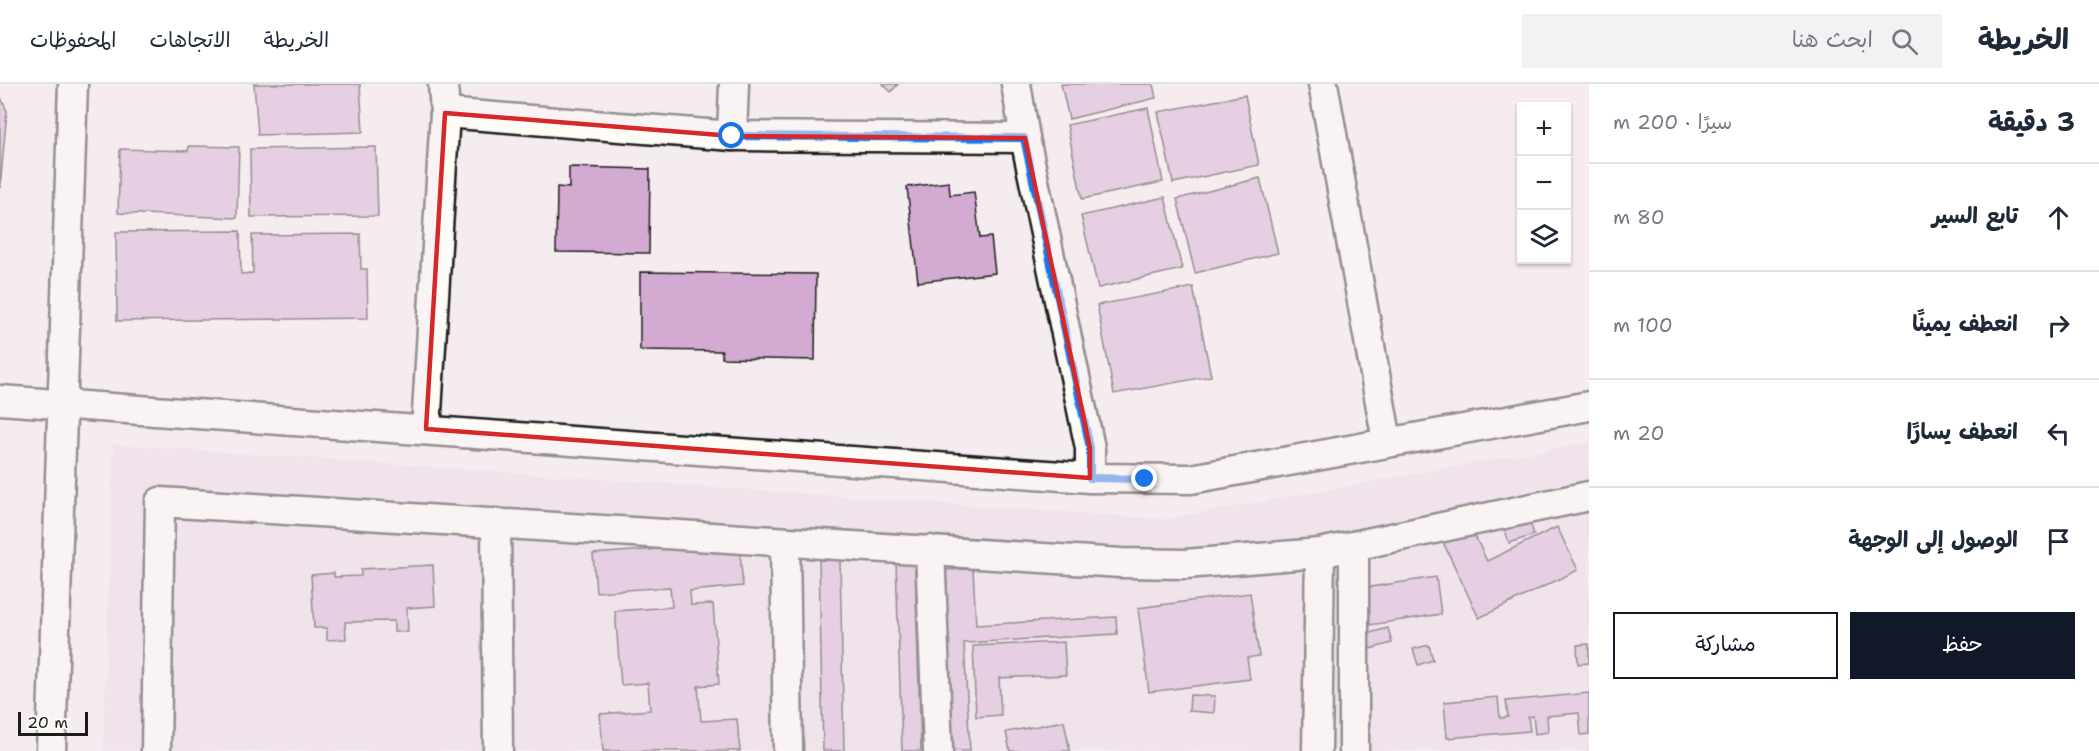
<!DOCTYPE html>
<html lang="ar">
<head>
<meta charset="utf-8">
<style>
  body { margin:0; font-family:"Shantell Sans","Playpen Sans Arabic",sans-serif; background:#f2f2f3; color:#1f2937; direction:rtl }
  .controls { position:absolute; right:18px; top:18px; display:grid; overflow:hidden; border-radius:0px; box-shadow:0 2px 4px #0004 }
  .controls button { width:54px; height:54px; display:grid; place-items:center; padding:0; border:0; border-bottom:2px solid #e0e1e3; background:#fff; color:#1f2937; font:30px sans-serif }
  .scale { position:absolute; left:18px; bottom:15px; width:70px; box-sizing:border-box; padding-left:6px; border:3px solid #1c1c1c; border-top:0; font-size:16px; line-height:21px; white-space:nowrap; color:#1c1c1c; -webkit-text-stroke:4px #fdfcf7; paint-order:stroke }
  .stop { position:absolute; width:18px; height:18px; margin:-14px; border:4px solid #1a73e8; border-radius:50%; background:#fff }
  .stop.end { background:#1a73e8; border-color:#fff; box-shadow:0 2px 6px #0008 }
  .list { margin:0; padding:0; list-style:none }
  h2 { display:flex; justify-content:space-between; align-items:center; height:78px; margin:0; padding:0 24px; font-size:26px }
  h2 small { font-size:20px; font-weight:400; color:#747a83 }
  .list li { display:grid; grid-template-columns:39px 1fr auto; gap:18px; align-items:center; box-sizing:border-box; height:108px; padding:0 24px; border-top:2px solid #e0e1e3 }
  .list b { display:block; font-size:22px; white-space:nowrap }
  .list em { font-size:20px; font-style:normal; color:#747a83 }
  .actions { display:flex; gap:12px; padding:18px 24px }
  .actions a { flex:1; padding:14px 0; border:2px solid #111827; border-radius:0px; text-align:center; font-size:21px; color:#111827 }
  .actions .main { background:#111827; color:#fff }
  .icon { flex:none; width:33px; height:33px; fill:none; stroke:currentColor; stroke-width:2; stroke-linecap:round; stroke-linejoin:round }
  .map { position:relative; flex:none; width:1589px; height:667px; overflow:hidden; direction:ltr }
  header { display:flex; align-items:center; gap:36px; box-sizing:border-box; height:84px; padding:0 30px; background:#fff; border-bottom:2px solid #e0e1e3 }
  header strong { font-size:28px }
  nav { display:flex; gap:33px; margin-inline-start:auto; font-size:21px }
  .search { width:420px; height:54px; background:#f2f2f3; display:flex; align-items:center; gap:15px; box-sizing:border-box; padding:0 21px; border-radius:0px; color:#747a83; font-size:22px }
  main { display:flex }
  aside { flex:1; background:#fff }
  .map>svg:first-child { display:block }
  .built { fill:#ebd8e7 }
  .building { fill:#d3abd2; stroke:#1c1c1c; stroke-width:1.5 }
  .lines { fill:none; stroke-linecap:round; stroke-linejoin:round }
  .minor-casing { stroke:#1c1c1c; stroke-width:33 }
  .minor { stroke:#fdfcf7; stroke-width:28 }
  .route { stroke:#1a73e8; stroke-width:8 }
  .marked { fill:none; stroke:#d62828; stroke-width:4.5; stroke-linejoin:round }
</style>
</head>
<body>
<header>
<strong>الخريطة</strong>
<div class="search"><svg class="icon" aria-label="search" viewBox="0 0 24 24"><circle cx="10" cy="10" r="6"/><path d="M15 15l6 6"/></svg>ابحث هنا</div>
<nav><a>الخريطة</a><a>الاتجاهات</a><a>المحفوظات</a></nav>
</header>
<main>
<aside>
<h2>3 دقيقة<small>سيرًا · 200 m</small></h2>
<ul class="list">
<li><svg class="icon" aria-label="ahead" viewBox="0 0 24 24"><path d="M12 20V5M6 11l6-6 6 6"/></svg><div><b>تابع السير</b></div><em>80 m</em></li>
<li><svg class="icon" aria-label="right" viewBox="0 0 24 24"><path d="M7 20v-9h11M14 6l5 5-5 5"/></svg><div><b>انعطف يمينًا</b></div><em>100 m</em></li>
<li><svg class="icon" aria-label="left" viewBox="0 0 24 24"><path d="M17 20v-9H6M10 6l-5 5 5 5"/></svg><div><b>انعطف يسارًا</b></div><em>20 m</em></li>
<li><svg class="icon" aria-label="arrive" viewBox="0 0 24 24"><path d="M6 21V4h12l-3 4 3 4H6"/></svg><div><b>الوصول إلى الوجهة</b></div></li>
</ul>
<div class="actions"><a class="main">حفظ</a><a>مشاركة</a></div>
</aside>
<div class="map">
<svg width="1589" height="667" viewBox="0 0 1589 667">
  <rect width="100%" height="100%" fill="#f5ecf0"/>
  <filter id="ink" filterUnits="userSpaceOnUse"><feTurbulence type="fractalNoise" baseFrequency=".0167" numOctaves="2"/><feDisplacementMap in="SourceGraphic" scale="12" xChannelSelector="R" yChannelSelector="G"/><feConvolveMatrix kernelMatrix="1 2 1 2 8 2 1 2 1" color-interpolation-filters="sRGB"/></filter>
  <g filter="url(#ink)">
    <path class="built" d="M 1589,358 L 1589,667 L 103,667 L 113,360 L 1164,435 Z"/>
    <g class="building">
      <path d="M 254,0 L 360,0 L 363,48 L 258,51 Z"/>
      <path d="M 883,0 L 898,0 L 891,8 Z"/>
      <path d="M 1061,0 L 1153,0 L 1156,14 L 1069,35 Z"/>
      <path d="M 0,11 L 7,27 L 0,104 Z"/>
      <path d="M 1245,11 L 1259,81 L 1173,99 L 1158,28 Z"/>
      <path d="M 1148,24 L 1163,98 L 1082,115 L 1067,41 Z"/>
      <path d="M 189,62 L 239,63 L 237,134 L 118,129 L 120,65 L 188,67 Z"/>
      <path d="M 376,63 L 378,132 L 251,133 L 250,65 Z"/>
      <path d="M 569,83 L 650,85 L 649,169 L 556,168 L 557,103 L 569,104 Z"/>
      <path d="M 1260,94 L 1278,169 L 1195,189 L 1177,115 Z"/>
      <path d="M 949,98 L 950,111 L 974,108 L 980,154 L 991,153 L 995,189 L 918,198 L 907,103 Z"/>
      <path d="M 1165,113 L 1182,185 L 1098,204 L 1081,132 Z"/>
      <path d="M 240,147 L 241,190 L 253,189 L 252,151 L 360,150 L 361,185 L 367,185 L 368,234 L 117,237 L 116,148 Z"/>
      <path d="M 640,188 L 816,190 L 815,276 L 722,274 L 722,267 L 640,266 Z"/>
      <path d="M 1193,203 L 1211,292 L 1114,310 L 1097,221 Z"/>
      <path d="M 1529,435 L 1534,451 L 1509,459 L 1504,443 Z"/>
      <path d="M 1557,443 L 1578,486 L 1479,534 L 1443,458 L 1471,444 L 1487,477 Z"/>
      <path d="M 739,459 L 743,502 L 690,507 L 691,521 L 713,520 L 719,600 L 698,602 L 701,637 L 737,635 L 740,667 L 603,667 L 600,630 L 650,626 L 648,599 L 621,601 L 615,527 L 672,523 L 670,503 L 596,508 L 593,470 Z"/>
      <path d="M 819,476 L 840,476 L 844,667 L 823,667 Z"/>
      <path d="M 896,478 L 915,478 L 921,667 L 902,667 Z"/>
      <path d="M 433,481 L 435,522 L 407,524 L 408,548 L 394,548 L 394,537 L 345,538 L 346,555 L 327,556 L 327,544 L 314,544 L 311,491 L 334,489 L 334,493 L 361,492 L 361,485 Z"/>
      <path d="M 973,485 L 976,541 L 1116,533 L 1117,550 L 964,559 L 970,667 L 951,667 L 940,486 Z"/>
      <path d="M 1436,493 L 1441,530 L 1370,541 L 1364,504 Z"/>
      <path d="M 1250,509 L 1259,572 L 1247,574 L 1250,595 L 1149,608 L 1138,524 Z"/>
      <path d="M 1388,544 L 1392,559 L 1370,565 L 1366,550 Z"/>
      <path d="M 1064,558 L 1066,591 L 999,594 L 1001,631 L 976,633 L 973,562 Z"/>
      <path d="M 1589,560 L 1589,579 L 1578,580 L 1577,561 Z"/>
      <path d="M 1429,561 L 1433,576 L 1418,581 L 1413,565 Z"/>
      <path d="M 1589,609 L 1589,650 L 1581,651 L 1579,629 L 1547,632 L 1548,648 L 1535,650 L 1533,632 L 1528,633 L 1530,647 L 1447,654 L 1444,618 L 1498,613 L 1500,634 L 1508,633 L 1506,617 Z"/>
      <path d="M 1190,611 L 1215,612 L 1214,629 L 1189,627 Z"/>
      <path d="M 1064,637 L 1070,667 L 1010,667 L 1006,648 Z"/>
    </g>
    <g class="lines">
      <g class="minor-casing">
        <g id="minor">
          <path d="M 1016,0 L 1025,54 L 1090,364 L 1090,394"/>
          <path d="M 1323,0 L 1387,357"/>
          <path d="M 445,29 L 732,52 L 1025,54"/>
          <path d="M 732,52 L 734,0"/>
          <path d="M 0,316 L 1090,394 L 1191,395 L 1589,322"/>
          <path d="M 426,345 L 445,29 L 443,0"/>
          <path d="M 496,439 L 498,667"/>
          <path d="M 785,458 L 788,667"/>
          <path d="M 1354,462 L 1354,667"/>
          <path d="M 930,466 L 938,667"/>
          <path d="M 51,667 L 73,0"/>
          <path d="M 156,667 L 160,418 L 1121,479 L 1185,480 L 1320,469 L 1589,412"/>
          <path d="M 1317,667 L 1320,469"/>
        </g>
      </g>
      <use href="#minor" class="minor"/>
    </g>
  </g>
  <g class="lines" filter="url(#ink)">
    <path class="route" d="M 732,52 L 1024,54 L 1090,364 L 1090,394 L 1145,395"/>
  </g>
  <path d="M0 0H1589V667H0ZM 445,29 L 732,52 L 1025,54 L 1090,364 L 1090,394 L 426,345 Z" fill="#f5ecf0" fill-opacity=".55" fill-rule="evenodd"/>
  <path class="marked" d="M 445,29 L 732,52 L 1025,54 L 1090,364 L 1090,394 L 426,345 Z"/>
</svg>
<div class="controls">
<button>+</button>
<button>−</button>
<button><svg class="icon" aria-label="layers" viewBox="0 0 24 24"><path d="M12 4l9 5-9 5-9-5zM3 14l9 5 9-5"/></svg></button>
</div>
<div class="scale">20 m</div>
<div class="stop" style="left:732px;top:52px"></div>
<div class="stop end" style="left:1145px;top:395px"></div>
</div>
</main>
</body>
</html>
